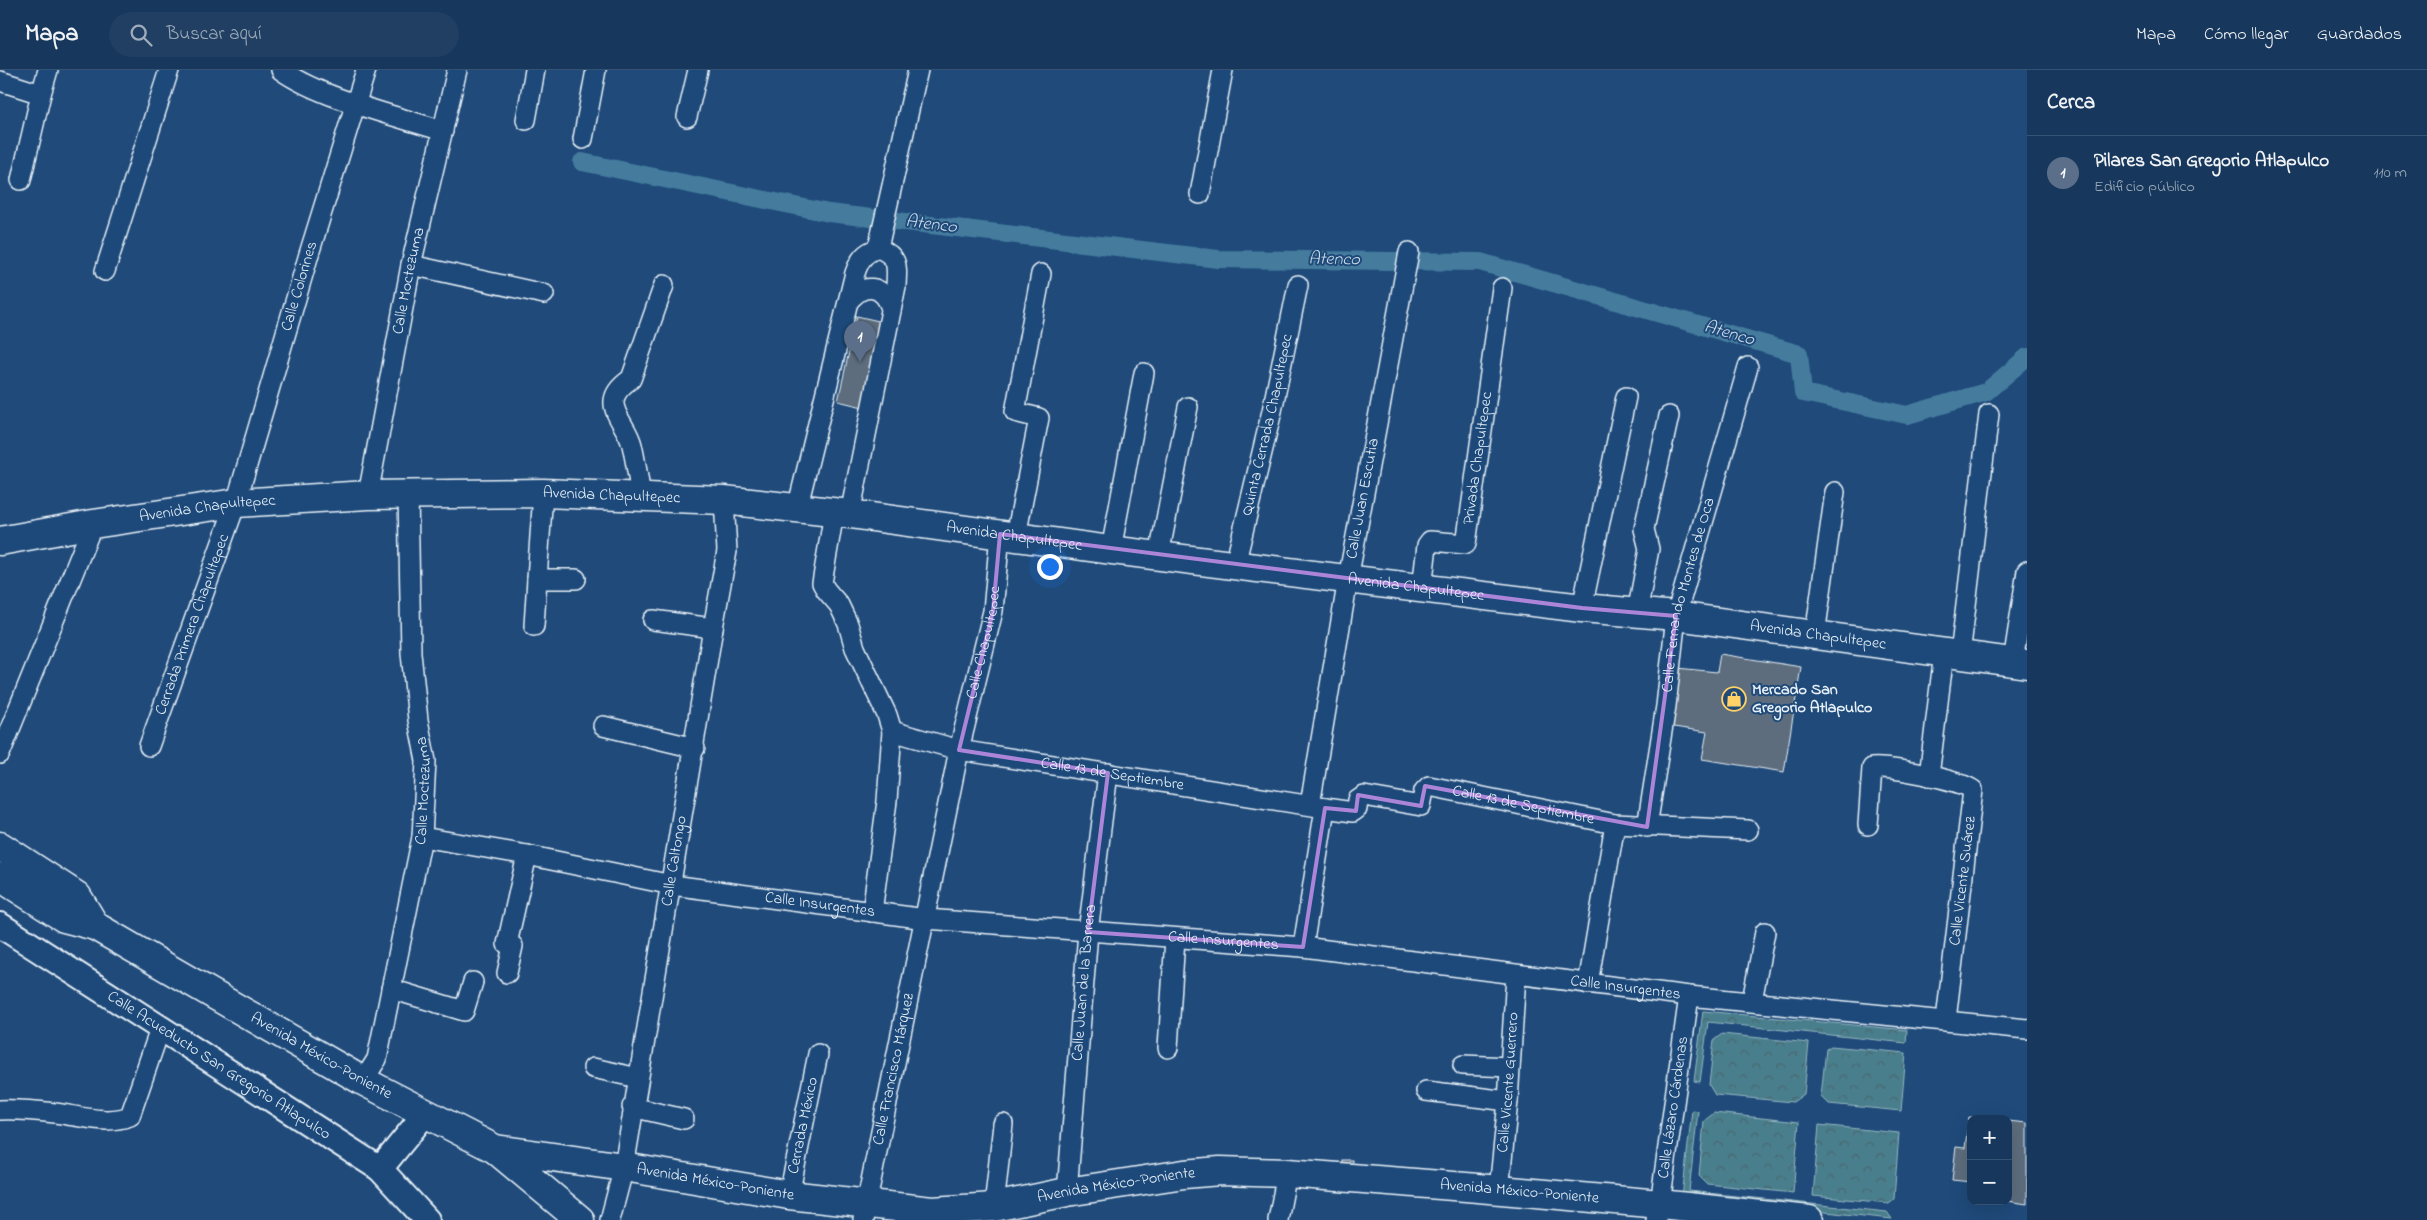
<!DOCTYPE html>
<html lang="es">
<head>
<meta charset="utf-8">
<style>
  body { margin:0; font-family:"Indie Flower",sans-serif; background:#203f62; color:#f1f3f6 }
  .controls { position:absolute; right:15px; bottom:15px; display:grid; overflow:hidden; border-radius:10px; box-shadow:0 5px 20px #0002 }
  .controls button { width:45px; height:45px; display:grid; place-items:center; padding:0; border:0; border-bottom:1px solid #365272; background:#17385c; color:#f1f3f6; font:25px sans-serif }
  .you { position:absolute; left:1049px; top:496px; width:18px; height:18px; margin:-12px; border:4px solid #fff; border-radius:50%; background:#1a73e8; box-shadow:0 0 0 8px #1a73e833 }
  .badge { display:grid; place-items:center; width:32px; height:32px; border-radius:50%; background:#ffd166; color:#fff; font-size:16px; font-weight:700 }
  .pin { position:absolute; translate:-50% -41px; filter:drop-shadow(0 1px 2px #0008) }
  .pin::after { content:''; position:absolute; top:26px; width:18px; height:15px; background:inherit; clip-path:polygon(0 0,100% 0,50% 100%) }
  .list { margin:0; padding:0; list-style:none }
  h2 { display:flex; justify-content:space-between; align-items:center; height:65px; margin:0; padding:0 20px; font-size:21px }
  h2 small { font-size:16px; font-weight:400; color:#9eacbb }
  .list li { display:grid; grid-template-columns:32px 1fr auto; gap:15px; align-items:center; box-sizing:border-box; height:75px; padding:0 20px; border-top:1px solid #365272 }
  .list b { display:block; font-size:19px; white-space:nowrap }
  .list p { margin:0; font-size:16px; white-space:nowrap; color:#9eacbb }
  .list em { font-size:16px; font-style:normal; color:#9eacbb }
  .icon { flex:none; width:28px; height:28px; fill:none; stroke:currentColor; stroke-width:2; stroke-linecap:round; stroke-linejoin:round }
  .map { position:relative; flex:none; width:2027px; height:1150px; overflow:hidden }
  header { display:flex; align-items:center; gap:30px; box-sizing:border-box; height:70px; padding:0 25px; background:#17385c; border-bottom:1px solid #365272 }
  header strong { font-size:24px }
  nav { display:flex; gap:28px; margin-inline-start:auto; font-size:18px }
  .search { width:350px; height:45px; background:#203f62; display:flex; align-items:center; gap:12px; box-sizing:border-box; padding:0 18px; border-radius:28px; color:#9eacbb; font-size:19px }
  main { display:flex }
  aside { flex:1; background:#17385c }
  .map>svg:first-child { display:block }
  .forest { fill:url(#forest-crowns); stroke:#98b8c2 }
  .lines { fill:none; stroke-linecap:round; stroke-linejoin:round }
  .canal { stroke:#447c9e; stroke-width:18 }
  .building { fill:#5d6d7d; stroke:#e8f1f8 }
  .minor-casing { stroke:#e8f1f8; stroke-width:22 }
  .tertiary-casing { stroke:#e8f1f8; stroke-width:28 }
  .secondary-casing { stroke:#e8f1f8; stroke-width:31 }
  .minor { stroke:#1f4a7a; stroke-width:19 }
  .tertiary { stroke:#1f4a7a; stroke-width:24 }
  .secondary { stroke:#1f4a7a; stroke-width:28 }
  .marked { fill:none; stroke:#ac85d9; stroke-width:4; stroke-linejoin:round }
  .labels { text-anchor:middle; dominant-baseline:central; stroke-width:4; stroke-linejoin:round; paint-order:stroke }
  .street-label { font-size:16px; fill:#e8f1f8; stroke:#1f4a7a }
  .poi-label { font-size:16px; font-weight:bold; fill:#e8f1f8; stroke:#1f4a7a; text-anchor:start }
  .water-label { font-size:18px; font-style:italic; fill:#cfdfea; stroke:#1f4a7a }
</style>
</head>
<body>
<header>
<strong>Mapa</strong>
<div class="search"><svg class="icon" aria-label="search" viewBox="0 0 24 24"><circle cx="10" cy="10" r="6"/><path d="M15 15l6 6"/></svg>Buscar aquí</div>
<nav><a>Mapa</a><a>Cómo llegar</a><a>Guardados</a></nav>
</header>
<main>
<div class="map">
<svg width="2027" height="1150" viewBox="0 0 2027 1150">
  <defs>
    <pattern id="forest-crowns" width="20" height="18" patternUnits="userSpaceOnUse" patternTransform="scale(1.25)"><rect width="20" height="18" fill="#497e8c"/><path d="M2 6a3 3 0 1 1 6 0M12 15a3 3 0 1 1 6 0" fill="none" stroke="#48666e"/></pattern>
  </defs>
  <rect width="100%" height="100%" fill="#1f4a7a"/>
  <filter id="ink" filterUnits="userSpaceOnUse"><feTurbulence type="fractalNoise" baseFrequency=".02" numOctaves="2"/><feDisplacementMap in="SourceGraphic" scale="10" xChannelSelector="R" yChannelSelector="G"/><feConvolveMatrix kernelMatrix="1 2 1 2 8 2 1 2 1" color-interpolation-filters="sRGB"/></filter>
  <g filter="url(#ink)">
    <g class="forest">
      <path d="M 1703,941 L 1907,960 L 1906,973 L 1708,952 L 1700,1012 L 1694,1011 Z"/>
      <path d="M 1722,964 L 1809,973 L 1804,1024 L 1793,1032 L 1715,1025 L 1709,1015 L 1714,970 Z"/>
      <path d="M 1831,976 L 1906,983 L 1901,1041 L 1829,1034 L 1821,1026 L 1826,979 Z"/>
      <path d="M 1692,1040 L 1698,1041 L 1689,1121 L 1887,1142 L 1892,1149 L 1682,1127 Z"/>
      <path d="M 1714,1043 L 1799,1052 L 1793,1123 L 1707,1114 L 1699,1106 L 1704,1051 Z"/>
      <path d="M 1819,1055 L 1899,1063 L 1894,1129 L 1889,1133 L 1813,1126 Z"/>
    </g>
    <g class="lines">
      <path class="canal" d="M 582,92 L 829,143 L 1218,189 L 1480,192 L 1799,284 L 1803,323 L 1907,345 L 1986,322 L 2027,287"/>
    </g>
    <g class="building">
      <path d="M 857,246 L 883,252 L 863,337 L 838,331 Z"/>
      <path d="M 1720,584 L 1801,597 L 1784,702 L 1702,689 L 1707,662 L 1667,656 L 1677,598 L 1717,602 Z"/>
      <path d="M 1969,1047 L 1988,1049 L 1971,1049 L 1971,1112 L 1952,1110 L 1956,1077 L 1965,1078 Z"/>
      <path d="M 2008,1051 L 2027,1053 L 2027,1134 L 2007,1131 Z"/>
      <rect x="1342" y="1090" width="10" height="8"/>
    </g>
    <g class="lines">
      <g class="minor-casing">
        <g id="minor">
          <path d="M 281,0 C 320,28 396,46 443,61"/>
          <path d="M 0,11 L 41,24 L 21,110"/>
          <path d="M 41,24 L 48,0"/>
          <path d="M 687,47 L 698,0"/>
          <path d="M 526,50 L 535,0"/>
          <path d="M 583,69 L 596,0"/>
          <path d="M 1200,124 L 1223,0"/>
          <path d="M 878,178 L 918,0"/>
          <path d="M 411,195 L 544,224"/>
          <path d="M 105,201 L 169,0"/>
          <path d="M 848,232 C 863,213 882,213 891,238"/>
          <path id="s1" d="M 368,425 L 411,195 L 457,0"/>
          <path d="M 641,425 C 638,409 636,392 632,375 C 626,350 595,333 631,309 L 664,215"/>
          <path d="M 797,439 L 855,203 C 860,189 864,183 878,178"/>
          <path d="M 834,443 L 822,513 L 826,520 L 839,535 L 848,554 L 855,578 L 887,645 L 892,661 L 887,731 L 872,842"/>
          <path d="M 850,444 L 896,216 C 897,195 899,187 878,178"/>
          <path d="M 1016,466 L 1039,348 L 1015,342 L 1041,204"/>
          <path d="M 1111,480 L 1144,303"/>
          <path d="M 1159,485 L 1188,337"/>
          <path id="s2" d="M 1235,495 L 1272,341 L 1298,215"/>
          <path d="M 537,509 L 543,423"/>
          <path id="s3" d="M 1422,519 L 1427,475 L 1430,471 L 1466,474 L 1502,218"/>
          <path d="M 1582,538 L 1626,327"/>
          <path d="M 1637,543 L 1649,479 L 1644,459 L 1669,346"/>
          <path d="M 653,550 L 713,558"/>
          <path d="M 534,556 L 537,509 L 576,509"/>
          <path d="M 1815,565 L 1835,422"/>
          <path d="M 1960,585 L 1989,344"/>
          <path d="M 2013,592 L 2027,501"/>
          <path d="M 603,656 L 695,678"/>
          <path id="s4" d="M 892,661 L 959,680 L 993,541 L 1000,464"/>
          <path id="s5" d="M 149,676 L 236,433 L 309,184 L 366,0"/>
          <path d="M 0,684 L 93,454"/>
          <path d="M 1929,706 L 1944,583"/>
          <path id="s6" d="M 1310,735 L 1348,509 L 1409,182"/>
          <path id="s7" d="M 1325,738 L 1353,742 L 1357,739 L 1358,730 L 1364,726 L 1421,736 L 1424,721 L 1429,716 L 1615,754 L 1748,760"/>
          <path d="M 1868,755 L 1872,698 C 1888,696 1961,710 1973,720 L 1946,950"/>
          <path id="s8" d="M 1647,757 L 1666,636 L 1676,546 L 1748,297"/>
          <path id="s9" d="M 422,767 L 527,785 L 672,815 L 926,849 L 1303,877 L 1689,926 L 2027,959"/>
          <path d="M 507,903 L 513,876 L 507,874 L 527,785"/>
          <path d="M 1588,914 L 1615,754"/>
          <path d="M 391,919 L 464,941 L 473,912"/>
          <path d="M 1752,931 L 1765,862"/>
          <path d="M 1168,978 L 1175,868"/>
          <path d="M 1463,995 L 1510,997"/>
          <path d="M 593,998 L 638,1008"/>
          <path id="s10" d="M 363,1011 L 377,989 L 422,767 L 426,691 L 418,650 L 411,583 L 408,423"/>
          <path d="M 1426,1021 L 1508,1031"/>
          <path d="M 632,1037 L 684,1049"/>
          <path d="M 0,1040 C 19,1039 37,1041 55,1043 C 80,1046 106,1055 130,1046 L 160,959"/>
          <path id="s11" d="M 1499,1120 L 1508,1031 L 1516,905"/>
          <path id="s12" d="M 1067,1122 L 1088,862 L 1108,703"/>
          <path id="s13" d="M 789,1125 L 818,984"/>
          <path d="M 994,1137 L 1003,1054"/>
          <path id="s14" d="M 610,1150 L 624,1097 L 713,558 L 727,481 L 724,430"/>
          <path id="s15" d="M 863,1150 L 959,680 L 1325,738 L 1303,877"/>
          <path d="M 1278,1150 L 1287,1103"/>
          <path id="s16" d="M 1656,1150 L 1660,1134 L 1689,926"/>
        </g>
      </g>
      <g class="tertiary-casing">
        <g id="tertiary">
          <path id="s17" d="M 0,855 L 380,1099 L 427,1150"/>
          <path d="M 380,1099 L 425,1044"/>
        </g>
      </g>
      <g class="secondary-casing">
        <g id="secondary">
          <path id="s18" d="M 0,471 L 93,454 L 236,433 L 368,425 L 543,423 L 724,430 L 850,444 L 1111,480 L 1582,538 L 1676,546 L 2027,594"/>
          <path d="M 0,776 L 77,826 L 95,856"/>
          <path id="s19" d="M 0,807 L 64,848 L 95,856 L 363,1011 L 495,1079 L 624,1097 L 789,1125 L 932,1141 L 994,1137 L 1067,1122 L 1184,1104 L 1220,1101 L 1287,1103 L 1466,1117 L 1660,1134 L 1809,1150"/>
          <path d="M 495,1079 L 580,1150"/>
        </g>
      </g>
      <use href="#minor" class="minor"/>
      <use href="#tertiary" class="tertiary"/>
      <use href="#secondary" class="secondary"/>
    </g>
  </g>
  <path class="marked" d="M 1000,464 L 1582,538 L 1676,546 L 1647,757 L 1425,716 L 1421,736 L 1358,725 L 1356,741 L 1325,738 L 1303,877 L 1088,862 L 1108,703 L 959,680 L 993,541 Z"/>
  <defs>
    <g id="shop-ring" transform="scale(1.25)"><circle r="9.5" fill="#1f4a7a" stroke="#ffd166" stroke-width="1.5"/><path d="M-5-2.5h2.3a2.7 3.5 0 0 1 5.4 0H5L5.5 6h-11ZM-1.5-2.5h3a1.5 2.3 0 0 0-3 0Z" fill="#ffd166"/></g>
  </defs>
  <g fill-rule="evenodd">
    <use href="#shop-ring" x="1734" y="629"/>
  </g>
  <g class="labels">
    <g class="street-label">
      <text stroke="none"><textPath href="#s1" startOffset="218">Calle Moctezuma</textPath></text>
      <text stroke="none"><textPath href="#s5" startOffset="484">Calle Colorines</textPath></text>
      <text stroke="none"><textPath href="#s2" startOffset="144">Quinta Cerrada Chapultepec</textPath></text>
      <text stroke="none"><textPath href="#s3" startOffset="172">Privada Chapultepec</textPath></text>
      <text stroke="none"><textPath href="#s18" startOffset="615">Avenida Chapultepec</textPath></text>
      <text stroke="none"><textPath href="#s6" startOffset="311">Calle Juan Escutia</textPath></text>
      <text stroke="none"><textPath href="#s18" startOffset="210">Avenida Chapultepec</textPath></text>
      <text stroke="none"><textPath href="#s18" startOffset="1020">Avenida Chapultepec</textPath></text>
      <text stroke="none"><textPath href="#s18" startOffset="1425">Avenida Chapultepec</textPath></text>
      <text stroke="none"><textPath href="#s8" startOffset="236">Calle Fernando Montes de Oca</textPath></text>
      <text stroke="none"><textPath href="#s5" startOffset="129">Cerrada Primera Chapultepec</textPath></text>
      <text stroke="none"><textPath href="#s18" startOffset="1830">Avenida Chapultepec</textPath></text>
      <text stroke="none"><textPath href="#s4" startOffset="180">Calle Chapultepec</textPath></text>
      <text stroke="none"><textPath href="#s15" startOffset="635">Calle 13 de Septiembre</textPath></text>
      <text stroke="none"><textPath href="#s10" startOffset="299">Calle Moctezuma</textPath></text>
      <text stroke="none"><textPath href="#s7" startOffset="226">Calle 13 de Septiembre</textPath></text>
      <text stroke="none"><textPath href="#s14" startOffset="365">Calle Caltongo</textPath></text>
      <text transform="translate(1963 811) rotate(-83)">Calle Vicente Suárez</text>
      <text stroke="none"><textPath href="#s9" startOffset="404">Calle Insurgentes</textPath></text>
      <text stroke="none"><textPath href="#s9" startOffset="809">Calle Insurgentes</textPath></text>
      <text stroke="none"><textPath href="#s12" startOffset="210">Calle Juan de la Barrera</textPath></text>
      <text stroke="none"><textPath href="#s9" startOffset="1214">Calle Insurgentes</textPath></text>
      <text stroke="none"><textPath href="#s19" startOffset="369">Avenida México-Poniente</textPath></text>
      <text stroke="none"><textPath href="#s17" startOffset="260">Calle Acueducto San Gregorio Atlapulco</textPath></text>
      <text stroke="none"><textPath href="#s15" startOffset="154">Calle Francisco Márquez</textPath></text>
      <text stroke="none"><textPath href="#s11" startOffset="108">Calle Vicente Guerrero</textPath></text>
      <text stroke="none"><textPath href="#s16" startOffset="114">Calle Lázaro Cárdenas</textPath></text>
      <text stroke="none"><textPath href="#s13" startOffset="71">Cerrada México</textPath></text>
      <text stroke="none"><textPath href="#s19" startOffset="789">Avenida México-Poniente</textPath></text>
      <text stroke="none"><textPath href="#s19" startOffset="1194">Avenida México-Poniente</textPath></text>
      <text stroke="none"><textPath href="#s19" startOffset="1599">Avenida México-Poniente</textPath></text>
    </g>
    <g class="poi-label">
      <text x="1752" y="620">Mercado San<tspan x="1752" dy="18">Gregorio Atlapulco</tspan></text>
    </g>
    <g class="water-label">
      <text transform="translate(931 155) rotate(7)">Atenco</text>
      <text transform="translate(1334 190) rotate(1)">Atenco</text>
      <text transform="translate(1729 264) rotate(16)">Atenco</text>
    </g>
  </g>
</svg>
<div class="controls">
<button>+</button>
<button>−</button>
</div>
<div class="you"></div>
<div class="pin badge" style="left:860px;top:292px;background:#5c6f8a">1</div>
</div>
<aside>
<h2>Cerca<small></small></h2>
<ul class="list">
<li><span class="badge" style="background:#5c6f8a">1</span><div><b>Pilares San Gregorio Atlapulco</b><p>Edificio público</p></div><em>110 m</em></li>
</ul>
</aside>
</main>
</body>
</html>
